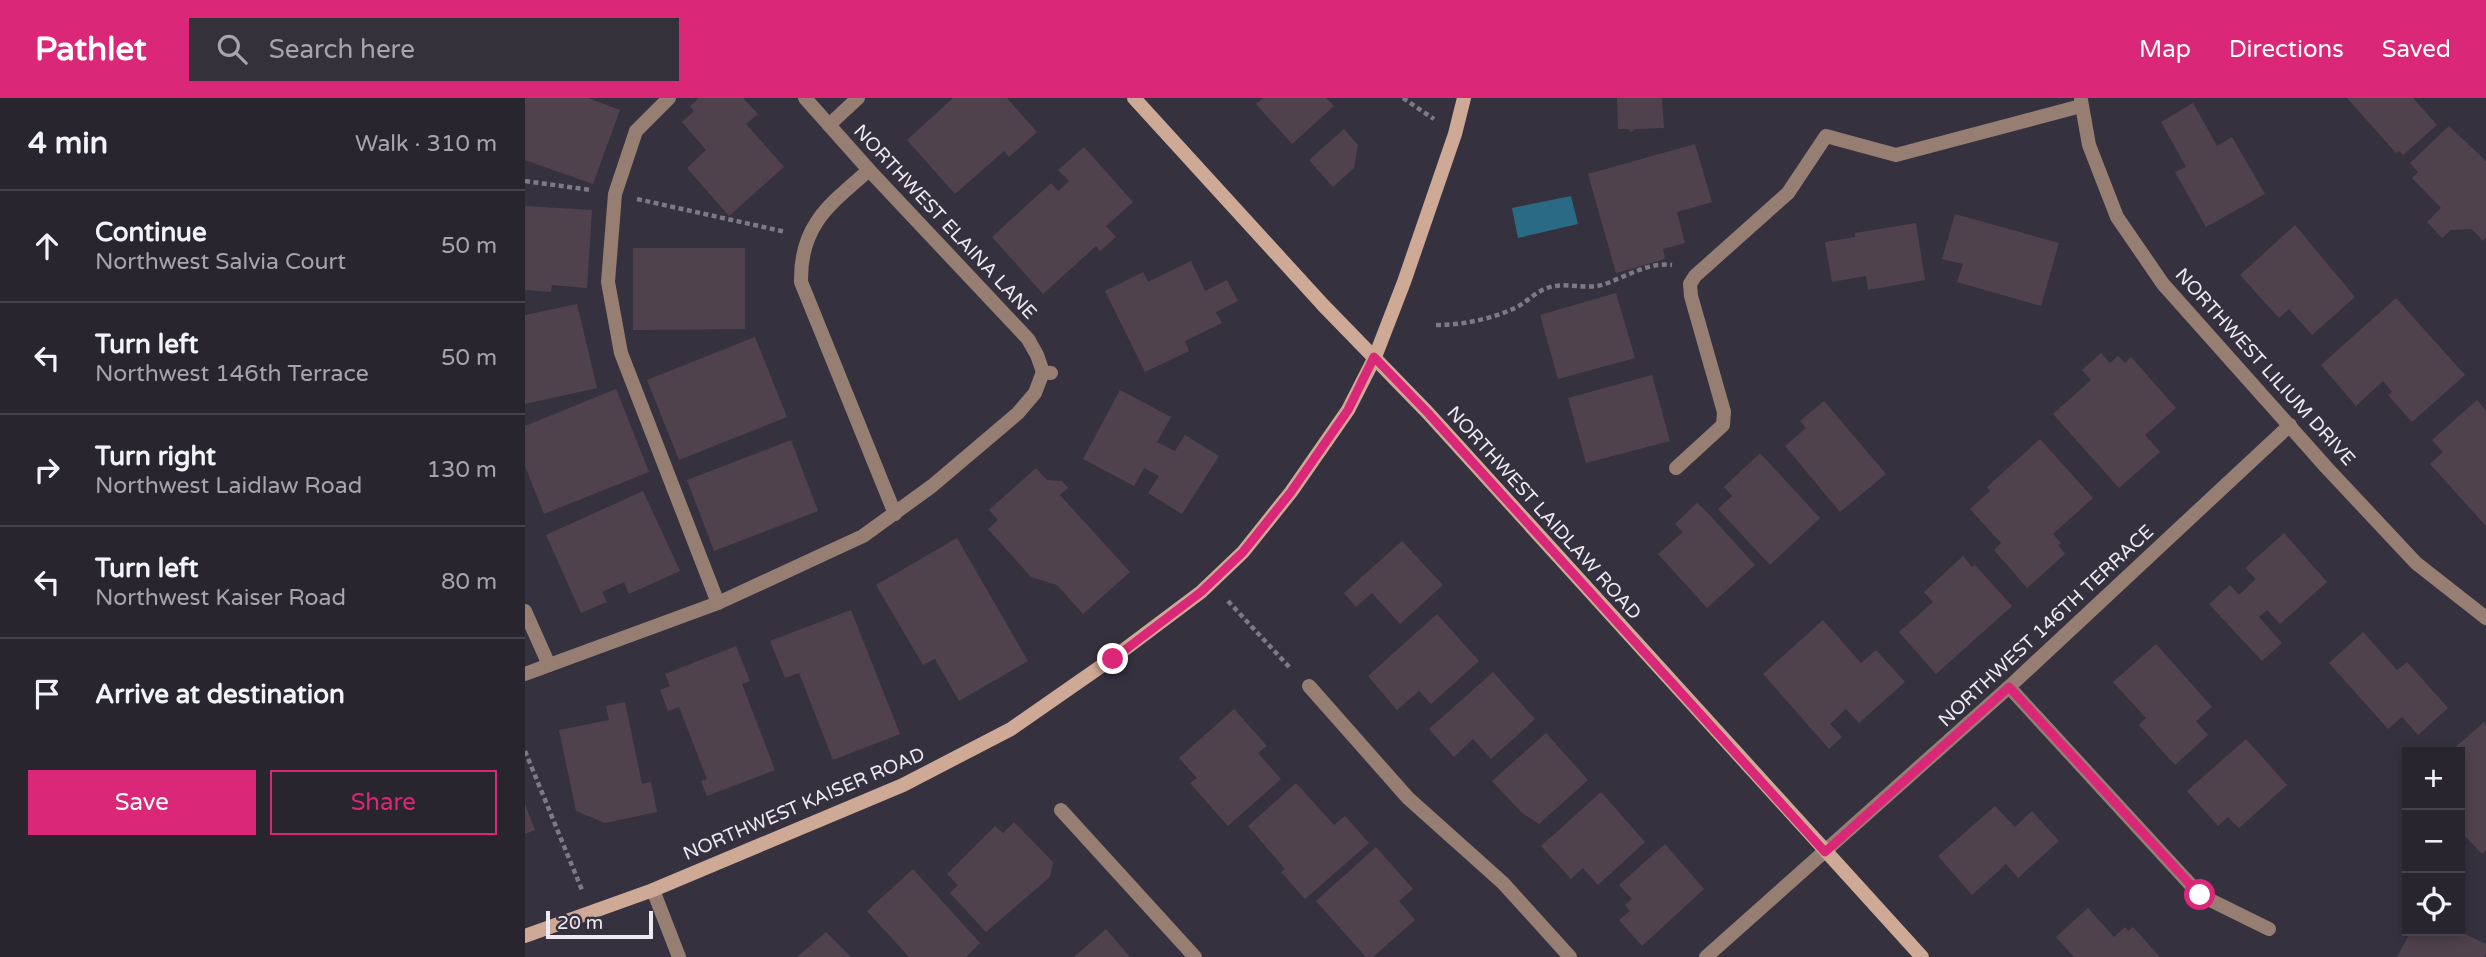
<!DOCTYPE html>
<html lang="en">
<head>
<meta charset="utf-8">
<style>
  body { margin:0; font-family:"Varela Round",sans-serif; background:#34313b; color:#f1f3f6 }
  .controls { position:absolute; right:21px; bottom:21px; display:grid; overflow:hidden; border-radius:0px; box-shadow:0 4px 10px #0003 }
  .controls button { width:63px; height:63px; display:grid; place-items:center; padding:0; border:0; border-bottom:2px solid #44424b; background:#28252f; color:#f1f3f6; font:35px sans-serif }
  .scale { position:absolute; left:21px; bottom:18px; width:107px; box-sizing:border-box; padding-left:7px; border:4px solid #edeaf3; border-top:0; font-size:19px; line-height:24px; white-space:nowrap; color:#edeaf3; -webkit-text-stroke:5px #36313f; paint-order:stroke }
  .stop { position:absolute; width:21px; height:21px; margin:-16px; border:5px solid #db2777; border-radius:50%; background:#fff }
  .stop.end { background:#db2777; border-color:#fff; box-shadow:0 2px 7px #0008 }
  .list { margin:0; padding:0; list-style:none }
  h2 { display:flex; justify-content:space-between; align-items:center; height:91px; margin:0; padding:0 28px; font-size:30px }
  h2 small { font-size:23px; font-weight:400; color:#a5a5aa }
  .list li { display:grid; grid-template-columns:46px 1fr auto; gap:21px; align-items:center; box-sizing:border-box; height:112px; padding:0 28px; border-top:2px solid #44424b }
  .list b { display:block; font-size:26px; white-space:nowrap }
  .list p { margin:0; font-size:23px; white-space:nowrap; color:#a5a5aa }
  .list em { font-size:23px; font-style:normal; color:#a5a5aa }
  .actions { display:flex; gap:14px; padding:21px 28px }
  .actions a { flex:1; padding:16px 0; border:2px solid #db2777; border-radius:0px; text-align:center; font-size:24px; color:#db2777 }
  .actions .main { background:#db2777; color:#fff }
  .icon { flex:none; width:38px; height:38px; fill:none; stroke:currentColor; stroke-width:2; stroke-linecap:round; stroke-linejoin:round }
  .map { position:relative; flex:none; width:1961px; height:859px; overflow:hidden }
  header { display:flex; align-items:center; gap:42px; box-sizing:border-box; height:98px; padding:0 35px; background:#db2777; color:#fff }
  header strong { font-size:33px }
  nav { display:flex; gap:38px; margin-inline-start:auto; font-size:24px }
  .search { width:490px; height:63px; background:#34313b; display:flex; align-items:center; gap:18px; box-sizing:border-box; padding:0 24px; border-radius:0px; color:#a5a5aa; font-size:26px }
  main { display:flex }
  aside { flex:1; background:#28252f }
  .map>svg:first-child { display:block }
  .water { fill:#2b6a85 }
  .building { fill:#50424c }
  .lines { fill:none; stroke-linecap:round; stroke-linejoin:round }
  .path { stroke:#7d7985; stroke-width:4.5; stroke-dasharray:5 3.5; stroke-linecap:butt }
  .service { stroke:#967f72; stroke-width:14 }
  .minor { stroke:#967f72; stroke-width:14 }
  .secondary { stroke:#cea995; stroke-width:14 }
  .route { stroke:#db2777; stroke-width:9 }
  .labels { text-anchor:middle; dominant-baseline:central; stroke-width:5; stroke-linejoin:round; paint-order:stroke }
  .street-label { font-size:19px; fill:#edeaf3; stroke:#36313f }
</style>
</head>
<body>
<header>
<strong>Pathlet</strong>
<div class="search"><svg class="icon" aria-label="search" viewBox="0 0 24 24"><circle cx="10" cy="10" r="6"/><path d="M15 15l6 6"/></svg>Search here</div>
<nav><a>Map</a><a>Directions</a><a>Saved</a></nav>
</header>
<main>
<aside>
<h2>4 min<small>Walk · 310 m</small></h2>
<ul class="list">
<li><svg class="icon" aria-label="ahead" viewBox="0 0 24 24"><path d="M12 20V5M6 11l6-6 6 6"/></svg><div><b>Continue</b><p>Northwest Salvia Court</p></div><em>50 m</em></li>
<li><svg class="icon" aria-label="left" viewBox="0 0 24 24"><path d="M17 20v-9H6M10 6l-5 5 5 5"/></svg><div><b>Turn left</b><p>Northwest 146th Terrace</p></div><em>50 m</em></li>
<li><svg class="icon" aria-label="right" viewBox="0 0 24 24"><path d="M7 20v-9h11M14 6l5 5-5 5"/></svg><div><b>Turn right</b><p>Northwest Laidlaw Road</p></div><em>130 m</em></li>
<li><svg class="icon" aria-label="left" viewBox="0 0 24 24"><path d="M17 20v-9H6M10 6l-5 5 5 5"/></svg><div><b>Turn left</b><p>Northwest Kaiser Road</p></div><em>80 m</em></li>
<li><svg class="icon" aria-label="arrive" viewBox="0 0 24 24"><path d="M6 21V4h12l-3 4 3 4H6"/></svg><div><b>Arrive at destination</b></div></li>
</ul>
<div class="actions"><a class="main">Save</a><a>Share</a></div>
</aside>
<div class="map">
<svg width="1961" height="859" viewBox="0 0 1961 859">
  <rect width="100%" height="100%" fill="#36313f"/>
  <path class="water" d="M 1046,98 L 1053,126 L 993,140 L 987,110 Z"/>
  <g class="building">
    <path d="M 0,0 L 63,0 L 95,12 L 68,86 L 0,62 Z"/>
    <path d="M 174,0 L 218,0 L 233,16 L 221,26 L 259,69 L 204,118 L 162,70 L 181,52 L 157,24 L 169,13 L 165,8 Z"/>
    <path d="M 428,0 L 482,0 L 512,34 L 484,59 L 479,53 L 430,96 L 382,42 Z"/>
    <path d="M 738,0 L 801,0 L 809,8 L 767,46 L 731,6 Z"/>
    <path d="M 1092,0 L 1137,0 L 1139,30 L 1110,31 L 1106,34 L 1103,31 L 1093,31 Z"/>
    <path d="M 1822,0 L 1888,0 L 1912,27 L 1878,57 L 1874,53 L 1871,55 Z"/>
    <path d="M 1668,5 L 1692,48 L 1707,39 L 1740,96 L 1681,129 L 1650,74 L 1661,69 L 1636,24 Z"/>
    <path d="M 1924,28 L 1961,63 L 1961,140 L 1958,143 L 1947,131 L 1926,132 L 1917,140 L 1902,124 L 1916,110 L 1887,80 L 1893,74 L 1885,65 Z"/>
    <path d="M 819,31 L 833,47 L 829,70 L 808,89 L 784,62 Z"/>
    <path d="M 1170,46 L 1187,104 L 1152,114 L 1160,145 L 1138,151 L 1140,161 L 1091,175 L 1063,76 Z"/>
    <path d="M 559,49 L 608,104 L 581,128 L 591,139 L 575,153 L 571,148 L 518,196 L 467,139 L 526,85 L 533,93 L 544,83 L 533,72 Z"/>
    <path d="M 0,108 L 67,112 L 62,190 L 27,187 L 26,194 L 0,192 Z"/>
    <path d="M 1430,116 L 1534,145 L 1516,208 L 1432,184 L 1438,166 L 1417,161 Z"/>
    <path d="M 1391,125 L 1400,182 L 1343,192 L 1341,178 L 1307,184 L 1300,144 L 1330,139 L 1330,135 Z"/>
    <path d="M 1770,127 L 1830,199 L 1787,237 L 1764,211 L 1754,220 L 1715,177 Z"/>
    <path d="M 108,150 L 220,150 L 220,231 L 108,232 Z"/>
    <path d="M 666,163 L 680,193 L 702,182 L 713,203 L 691,214 L 697,225 L 660,243 L 664,253 L 620,274 L 580,193 L 618,174 L 623,184 Z"/>
    <path d="M 1091,195 L 1110,260 L 1033,281 L 1015,217 Z"/>
    <path d="M 1871,200 L 1940,277 L 1887,324 L 1863,297 L 1867,294 L 1858,283 L 1831,308 L 1796,267 Z"/>
    <path d="M 52,206 L 72,290 L 0,306 L 0,217 Z"/>
    <path d="M 230,239 L 262,319 L 154,362 L 122,282 Z"/>
    <path d="M 1576,255 L 1585,265 L 1593,258 L 1600,265 L 1606,259 L 1651,310 L 1620,337 L 1635,354 L 1594,390 L 1528,316 L 1566,282 L 1557,272 Z"/>
    <path d="M 1127,277 L 1145,343 L 1061,365 L 1043,300 Z"/>
    <path d="M 91,291 L 124,374 L 19,416 L 0,368 L 0,328 Z"/>
    <path d="M 595,292 L 646,319 L 632,344 L 650,353 L 660,337 L 694,358 L 657,416 L 623,395 L 634,378 L 619,370 L 609,388 L 558,361 Z"/>
    <path d="M 1952,302 L 1961,313 L 1961,428 L 1905,366 L 1918,354 L 1907,342 Z"/>
    <path d="M 1299,303 L 1361,376 L 1315,414 L 1260,348 L 1281,330 L 1275,323 Z"/>
    <path d="M 1515,341 L 1568,400 L 1528,436 L 1536,445 L 1533,447 L 1540,456 L 1502,490 L 1469,452 L 1476,445 L 1445,411 L 1465,393 L 1462,389 Z"/>
    <path d="M 266,342 L 293,413 L 189,453 L 162,382 Z"/>
    <path d="M 1235,355 L 1295,420 L 1245,467 L 1193,411 L 1207,398 L 1199,389 Z"/>
    <path d="M 511,370 L 522,382 L 537,383 L 543,390 L 535,397 L 605,474 L 558,516 L 532,487 L 506,479 L 463,431 L 473,422 L 464,412 Z"/>
    <path d="M 118,393 L 155,473 L 104,496 L 99,484 L 77,494 L 82,504 L 56,515 L 21,437 Z"/>
    <path d="M 1172,405 L 1181,413 L 1230,467 L 1182,510 L 1133,456 L 1158,434 L 1150,426 Z"/>
    <path d="M 1759,435 L 1802,484 L 1755,526 L 1742,512 L 1734,519 L 1757,545 L 1737,563 L 1684,506 L 1705,487 L 1714,497 L 1731,481 L 1720,470 Z"/>
    <path d="M 432,440 L 503,563 L 434,603 L 410,561 L 398,567 L 351,487 Z"/>
    <path d="M 877,443 L 918,487 L 875,526 L 847,495 L 831,509 L 819,495 Z"/>
    <path d="M 1438,458 L 1447,469 L 1450,467 L 1487,508 L 1411,576 L 1374,534 L 1408,504 L 1399,494 Z"/>
    <path d="M 326,512 L 375,636 L 308,662 L 274,575 L 260,580 L 245,543 Z"/>
    <path d="M 912,516 L 954,563 L 906,606 L 894,593 L 872,612 L 843,578 Z"/>
    <path d="M 1298,522 L 1336,565 L 1351,552 L 1380,584 L 1334,625 L 1321,611 L 1305,626 L 1317,639 L 1304,651 L 1238,576 Z"/>
    <path d="M 1838,534 L 1872,572 L 1882,564 L 1923,610 L 1893,637 L 1877,619 L 1863,631 L 1804,565 Z"/>
    <path d="M 1631,546 L 1687,609 L 1671,623 L 1683,637 L 1650,667 L 1614,627 L 1621,620 L 1588,584 Z"/>
    <path d="M 211,548 L 225,583 L 217,586 L 250,672 L 182,698 L 176,683 L 182,681 L 154,609 L 143,613 L 135,592 L 145,588 L 140,576 Z"/>
    <path d="M 968,574 L 1010,621 L 966,661 L 948,641 L 929,659 L 904,631 Z"/>
    <path d="M 100,604 L 117,686 L 126,684 L 132,714 L 80,725 L 51,713 L 34,632 L 84,622 L 81,608 Z"/>
    <path d="M 709,611 L 742,648 L 733,655 L 756,681 L 703,728 L 665,685 L 672,680 L 654,660 Z"/>
    <path d="M 1959,624 L 1961,627 L 1961,752 L 1957,756 L 1938,736 L 1935,739 L 1935,678 L 1938,675 L 1935,672 L 1935,654 L 1925,654 Z"/>
    <path d="M 1021,635 L 1063,682 L 1014,726 L 997,715 L 967,683 Z"/>
    <path d="M 1721,641 L 1762,687 L 1714,730 L 1703,719 L 1693,728 L 1662,693 Z"/>
    <path d="M 771,685 L 809,727 L 820,718 L 844,745 L 780,801 L 756,774 L 760,771 L 723,728 Z"/>
    <path d="M 1076,694 L 1120,744 L 1073,787 L 1058,770 L 1046,781 L 1016,748 Z"/>
    <path d="M 0,706 L 10,732 L 0,736 Z"/>
    <path d="M 1470,708 L 1490,729 L 1507,713 L 1534,743 L 1493,780 L 1481,766 L 1447,797 L 1413,758 Z"/>
    <path d="M 489,724 L 528,764 L 525,779 L 461,834 L 425,795 L 433,787 L 422,776 L 470,728 L 478,735 Z"/>
    <path d="M 1140,746 L 1179,791 L 1117,848 L 1094,822 L 1105,813 L 1100,807 L 1107,801 L 1094,787 Z"/>
    <path d="M 851,749 L 888,791 L 874,803 L 890,822 L 848,859 L 841,859 L 791,803 Z"/>
    <path d="M 388,771 L 455,845 L 441,859 L 384,859 L 342,813 Z"/>
    <path d="M 1563,810 L 1589,839 L 1600,829 L 1603,833 L 1608,829 L 1635,859 L 1549,859 L 1531,839 Z"/>
    <path d="M 581,831 L 605,859 L 549,859 Z"/>
    <path d="M 1886,833 L 1934,833 L 1961,846 L 1961,855 L 1959,859 L 1872,859 Z"/>
    <path d="M 301,834 L 326,859 L 272,859 Z"/>
  </g>
  <g class="lines">
    <g class="path">
      <path d="M 878,0 L 909,21"/>
      <path d="M 0,83 L 66,92"/>
      <path d="M 112,101 L 261,134"/>
      <path d="M 911,227 C 938,227 966,221 990,210 C 1001,205 1010,194 1022,190 C 1041,183 1060,193 1080,186 C 1102,178 1124,164 1147,167"/>
      <path d="M 703,503 L 766,571"/>
      <path d="M 0,653 L 57,792"/>
    </g>
    <path class="service" d="M 144,0 L 111,33 L 90,96 L 83,184 L 96,255 L 193,505"/>
    <g class="minor">
      <path d="M 280,0 L 344,72 L 503,241 L 512,257 L 518,274 L 526,275"/>
      <path d="M 1556,2 L 1564,47 L 1592,119 L 1638,186 L 1801,369 L 1891,465 L 1961,520"/>
      <path d="M 304,27 L 333,0"/>
      <path d="M 344,72 C 304,107 275,127 276,184 L 370,416"/>
      <path d="M 1151,370 L 1198,327 L 1199,314 L 1166,198 L 1165,186 L 1170,178 L 1263,95 L 1301,38 L 1371,57 L 1556,8"/>
      <path d="M 0,513 L 24,567"/>
      <path d="M 0,576 L 193,505 L 338,438 L 407,388 L 493,315 L 510,295 L 518,274"/>
      <path d="M 784,588 L 883,700 L 978,785 L 1045,859"/>
      <path d="M 1484,589 L 1675,797 L 1744,831"/>
      <path d="M 536,712 L 670,859"/>
      <path d="M 128,792 L 154,859"/>
      <path d="M 1181,859 L 1484,589 L 1765,327"/>
    </g>
    <g class="secondary">
      <path d="M 609,0 L 798,207 L 903,315 L 1397,859"/>
      <path d="M 0,838 L 128,792 L 378,687 L 486,631 L 588,560 L 676,494 L 718,454 L 766,394 L 823,312 L 850,259 L 879,184 L 930,36 L 939,0"/>
    </g>
  </g>
  <g class="lines">
    <path class="route" d="M 588,561 L 676,494 L 718,454 L 766,394 L 823,312 L 849,259 L 903,315 L 1300,754 L 1484,589 L 1675,797"/>
  </g>
  <g class="labels">
    <g class="street-label">
      <text transform="translate(420 124) rotate(47)">NORTHWEST ELAINA LANE</text>
      <text transform="translate(1740 269) rotate(48)">NORTHWEST LILIUM DRIVE</text>
      <text transform="translate(1019 415) rotate(48)">NORTHWEST LAIDLAW ROAD</text>
      <text transform="translate(1521 528) rotate(-43)">NORTHWEST 146TH TERRACE</text>
      <text transform="translate(279 706) rotate(-23)">NORTHWEST KAISER ROAD</text>
    </g>
  </g>
</svg>
<div class="controls">
<button>+</button>
<button>−</button>
<button><svg class="icon" aria-label="locate" viewBox="0 0 24 24"><circle cx="12" cy="12" r="6"/><path d="M12 2v4M12 18v4M2 12h4M18 12h4"/></svg></button>
</div>
<div class="scale">20 m</div>
<div class="stop" style="left:1675px;top:797px"></div>
<div class="stop end" style="left:588px;top:561px"></div>
</div>
</main>
</body>
</html>
